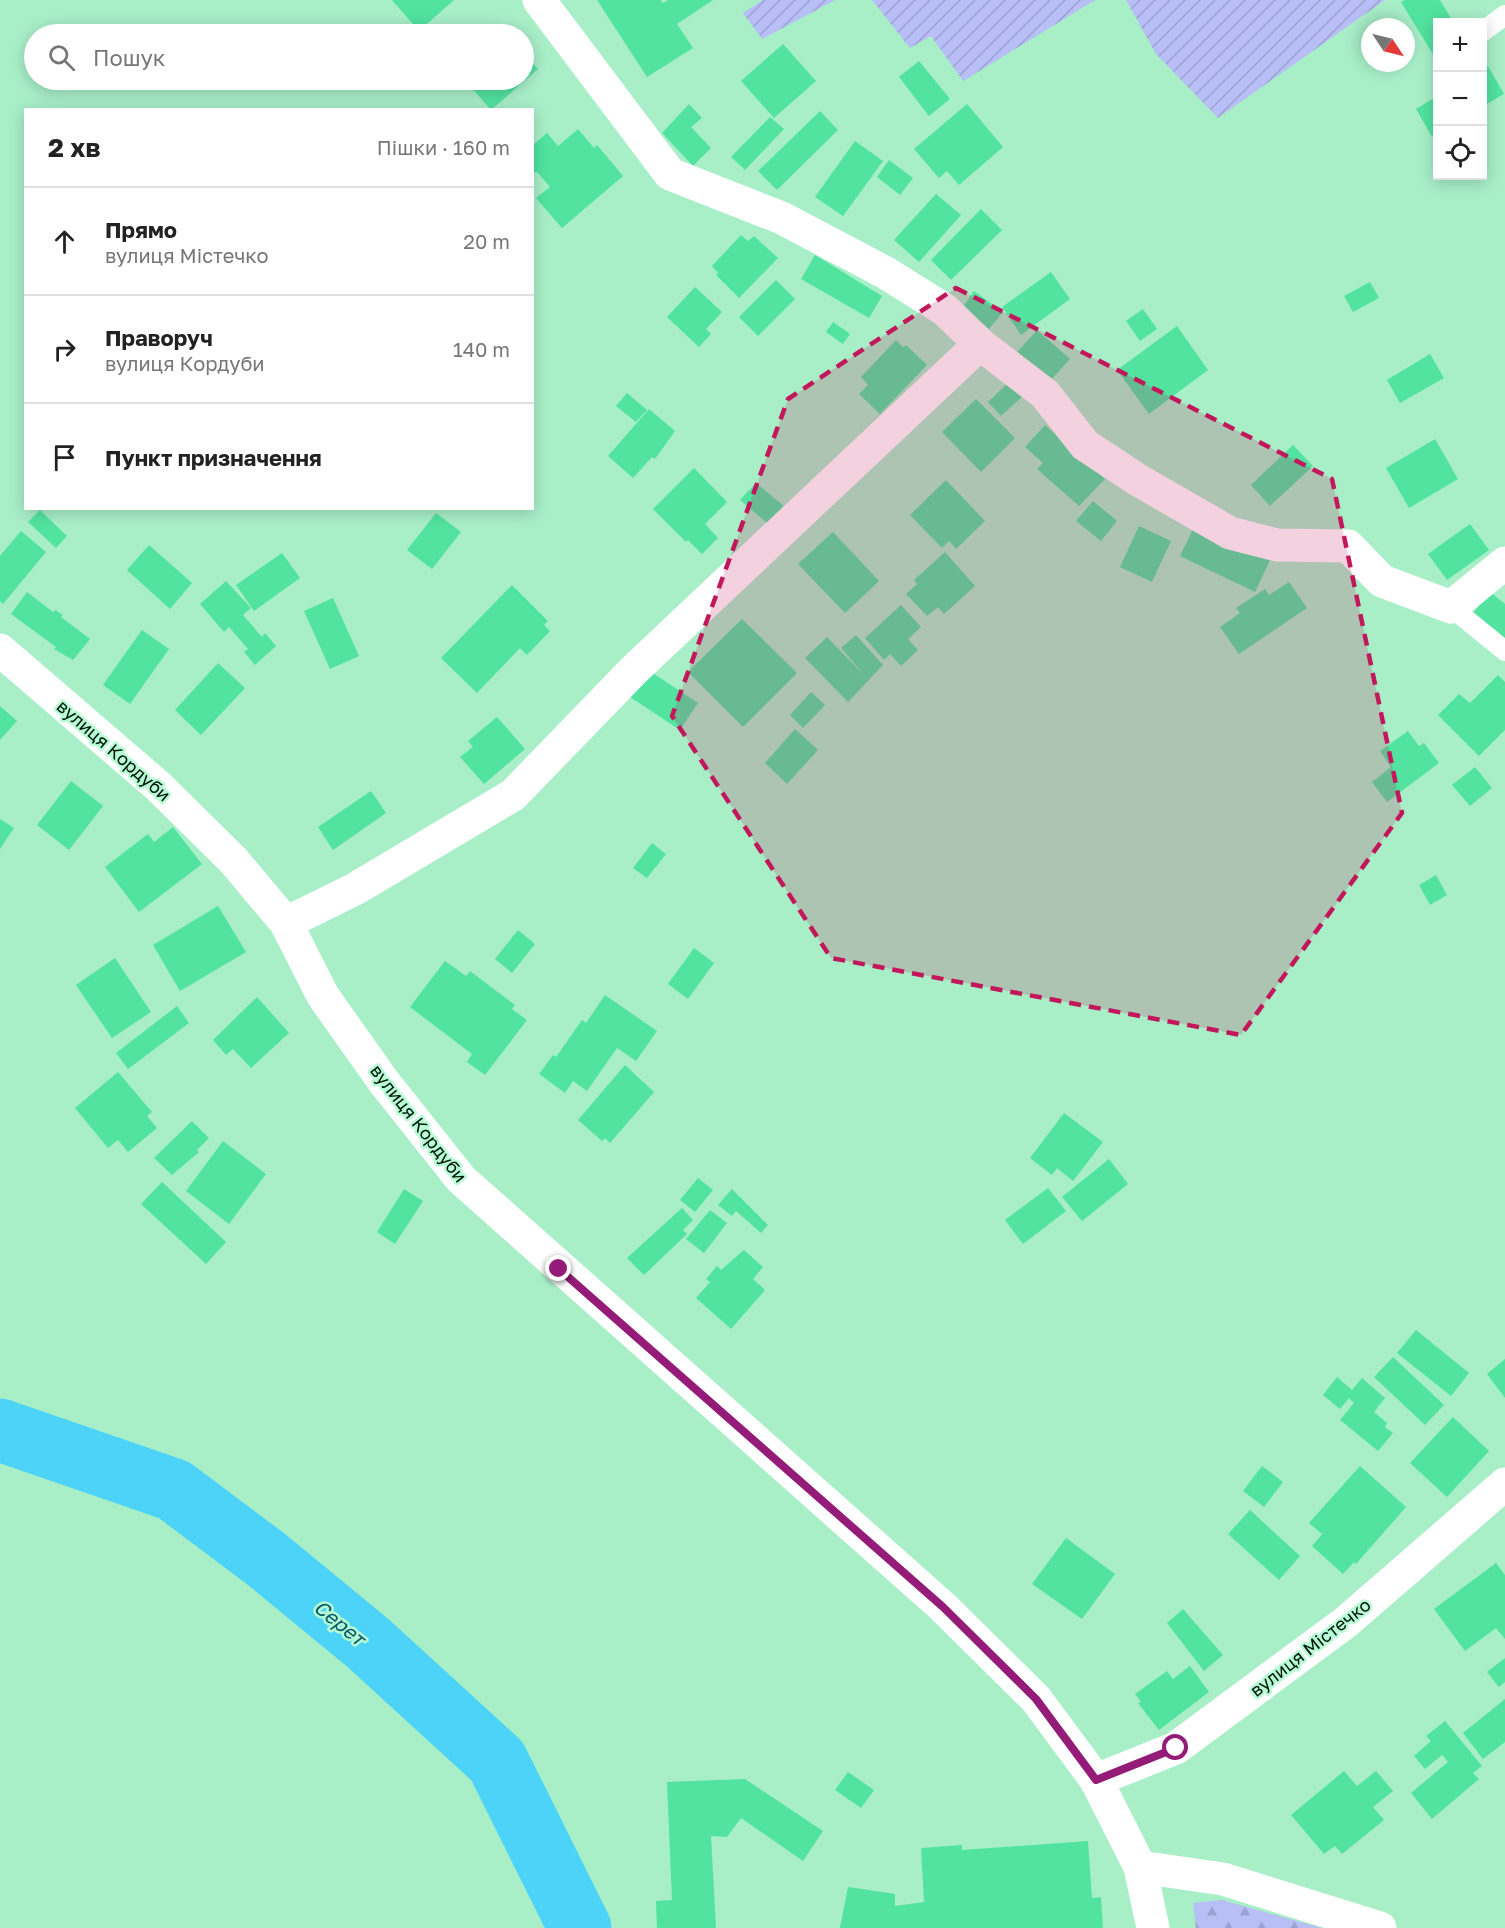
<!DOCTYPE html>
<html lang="uk">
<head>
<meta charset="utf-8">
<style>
  body { margin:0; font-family:"Golos Text",sans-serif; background:#f2f2f2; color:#222 }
  .controls { position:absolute; right:18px; top:18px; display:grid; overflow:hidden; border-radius:0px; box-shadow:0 3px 15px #0003 }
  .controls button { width:54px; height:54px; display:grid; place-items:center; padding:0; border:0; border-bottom:2px solid #e0e0e0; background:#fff; color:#222; font:30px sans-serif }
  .compass { position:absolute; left:1361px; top:18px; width:54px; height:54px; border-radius:50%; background:#fff; box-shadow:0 3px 15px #0003; rotate:125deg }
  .stop { position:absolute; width:18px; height:18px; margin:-14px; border:4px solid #941c78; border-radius:50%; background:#fff }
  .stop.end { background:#941c78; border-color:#fff; box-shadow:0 2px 6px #0008 }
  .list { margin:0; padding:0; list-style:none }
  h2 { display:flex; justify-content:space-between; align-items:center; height:78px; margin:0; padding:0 24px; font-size:26px }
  h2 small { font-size:20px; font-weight:400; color:#767676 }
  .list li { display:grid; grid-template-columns:39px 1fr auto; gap:18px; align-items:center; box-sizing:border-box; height:108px; padding:0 24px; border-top:2px solid #e0e0e0 }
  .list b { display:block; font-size:22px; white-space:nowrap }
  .list p { margin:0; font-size:20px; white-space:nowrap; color:#767676 }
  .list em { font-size:20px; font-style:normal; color:#767676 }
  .icon { flex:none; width:33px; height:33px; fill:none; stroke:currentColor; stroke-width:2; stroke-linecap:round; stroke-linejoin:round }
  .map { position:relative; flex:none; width:1505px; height:1928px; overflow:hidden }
  .search { position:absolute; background:#fff; box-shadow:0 3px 15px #0003; left:24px; top:24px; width:510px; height:66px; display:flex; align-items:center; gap:15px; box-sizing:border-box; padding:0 21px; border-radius:33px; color:#767676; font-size:22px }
  .panel { position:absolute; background:#fff; box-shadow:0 3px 15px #0003; left:24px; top:108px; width:510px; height:402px; border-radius:0px }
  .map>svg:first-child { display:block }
  .forest { fill:url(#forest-firs) }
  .garden { fill:url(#garden-furrows) }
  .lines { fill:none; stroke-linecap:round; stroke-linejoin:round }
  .river { stroke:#4cd3f7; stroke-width:63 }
  .building { fill:#52e3a0 }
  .service { stroke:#fff; stroke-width:20 }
  .minor { stroke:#fff; stroke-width:33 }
  .tertiary { stroke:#fff; stroke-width:33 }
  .route { stroke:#941c78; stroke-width:8 }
  .marked { fill:#c2185b; fill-opacity:0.2; stroke:#c2185b; stroke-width:4.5; stroke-dasharray:12 8; stroke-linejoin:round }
  .labels { text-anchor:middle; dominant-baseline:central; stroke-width:5; stroke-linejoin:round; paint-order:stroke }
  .street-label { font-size:18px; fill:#001408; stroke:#b5fcd5 }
  .water-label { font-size:20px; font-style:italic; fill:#07576a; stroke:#b5fcd5 }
</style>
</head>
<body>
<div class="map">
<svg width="1505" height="1928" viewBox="0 0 1505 1928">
  <defs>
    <pattern id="forest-firs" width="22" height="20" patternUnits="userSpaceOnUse" patternTransform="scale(1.5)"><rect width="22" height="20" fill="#b8bef6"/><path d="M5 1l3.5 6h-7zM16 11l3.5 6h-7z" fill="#9ca2d1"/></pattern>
    <pattern id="garden-furrows" width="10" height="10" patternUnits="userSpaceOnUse" patternTransform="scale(1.5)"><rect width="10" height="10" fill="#b8bef6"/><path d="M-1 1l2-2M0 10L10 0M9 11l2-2" fill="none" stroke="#9ca2d1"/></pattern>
  </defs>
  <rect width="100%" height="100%" fill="#a8efc8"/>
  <path class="forest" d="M 1222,1900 L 1322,1928 L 1196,1928 L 1193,1903 Z"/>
  <g class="garden">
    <path d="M 763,0 L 835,0 L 762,39 L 743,13 Z"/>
    <path d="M 872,0 L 1095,0 L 963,81 L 931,36 L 910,48 Z"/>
    <path d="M 1126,0 L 1385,0 L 1218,118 L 1156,54 Z"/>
  </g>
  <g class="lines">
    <path class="river" d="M 0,1430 L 174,1490 L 266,1559 L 368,1643 L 497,1761 L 580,1928"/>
  </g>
  <g class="building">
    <path d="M 392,0 L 454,0 L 419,31 Z"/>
    <path d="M 597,0 L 661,0 L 663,3 L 668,0 L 713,0 L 677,24 L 693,48 L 647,77 Z"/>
    <path d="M 1405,0 L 1440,0 L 1453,22 L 1437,22 L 1437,53 L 1434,56 L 1401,2 Z"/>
    <path d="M 783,44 L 816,81 L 774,118 L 741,81 Z"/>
    <path d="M 524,53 L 538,69 L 491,110 L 470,86 L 477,80 L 524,80 Z"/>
    <path d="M 919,61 L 950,99 L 929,116 L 899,77 Z"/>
    <path d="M 1488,66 L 1504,94 L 1482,107 L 1482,70 Z"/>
    <path d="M 1437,96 L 1437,133 L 1432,137 L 1416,109 Z"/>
    <path d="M 689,104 L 702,118 L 691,127 L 711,148 L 693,166 L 662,133 Z"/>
    <path d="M 967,104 L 1003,147 L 959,185 L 947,171 L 939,178 L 914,149 Z"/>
    <path d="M 820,111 L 838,130 L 777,190 L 758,171 Z"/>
    <path d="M 770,117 L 784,129 L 745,170 L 731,157 Z"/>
    <path d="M 578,129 L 594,148 L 597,145 L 623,176 L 562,228 L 536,198 L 550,187 L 537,172 L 532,173 L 532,146 L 547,133 L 558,146 Z"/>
    <path d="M 855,141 L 883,161 L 843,216 L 815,197 Z"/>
    <path d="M 889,160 L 913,178 L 900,195 L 877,177 Z"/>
    <path d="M 936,194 L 961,215 L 919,262 L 894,240 Z"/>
    <path d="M 981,209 L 1002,230 L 951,280 L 931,260 Z"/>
    <path d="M 741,235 L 748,241 L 754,236 L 778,258 L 739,298 L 716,275 L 718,273 L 712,266 Z"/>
    <path d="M 815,255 L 882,296 L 869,318 L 801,279 Z"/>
    <path d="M 1051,272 L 1070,299 L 1021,335 L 1002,307 Z"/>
    <path d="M 776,280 L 795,299 L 758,336 L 739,317 Z"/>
    <path d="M 1370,282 L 1379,298 L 1353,312 L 1344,296 Z"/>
    <path d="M 695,287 L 722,312 L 706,329 L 711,334 L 699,347 L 667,317 Z"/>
    <path d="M 974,291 L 1003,312 L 989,329 L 962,308 Z"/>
    <path d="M 1143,309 L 1157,329 L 1140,341 L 1126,321 Z"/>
    <path d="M 833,322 L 850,334 L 843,344 L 826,332 Z"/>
    <path d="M 1177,326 L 1208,370 L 1149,414 L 1117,370 Z"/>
    <path d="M 1037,330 L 1070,359 L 1050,381 L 1017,352 Z"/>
    <path d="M 896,340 L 903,347 L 906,345 L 927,365 L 880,414 L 859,394 L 868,385 L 861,377 Z"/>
    <path d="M 1430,354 L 1444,378 L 1400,403 L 1387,380 Z"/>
    <path d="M 1009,382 L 1023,396 L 1001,416 L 988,402 Z"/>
    <path d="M 627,393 L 647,410 L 636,422 L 616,406 Z"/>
    <path d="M 976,399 L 1015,438 L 981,472 L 942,432 Z"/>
    <path d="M 649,409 L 675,431 L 655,459 L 652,457 L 633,478 L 608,456 Z"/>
    <path d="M 1045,425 L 1105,479 L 1079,506 L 1037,469 L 1043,463 L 1025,447 Z"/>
    <path d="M 1435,439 L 1458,479 L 1409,508 L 1386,468 Z"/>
    <path d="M 1293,445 L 1313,466 L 1270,506 L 1251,485 Z"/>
    <path d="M 694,468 L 727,502 L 705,524 L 718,538 L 702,554 L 688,540 L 686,542 L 653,509 Z"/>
    <path d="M 946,480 L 985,521 L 956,549 L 949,541 L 942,548 L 910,515 Z"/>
    <path d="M 756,483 L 784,506 L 768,524 L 740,500 Z"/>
    <path d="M 1093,501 L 1117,521 L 1101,541 L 1076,521 Z"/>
    <path d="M 40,510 L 67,536 L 56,548 L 28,522 Z"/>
    <path d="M 436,513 L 461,532 L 432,569 L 407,550 Z"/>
    <path d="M 1197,521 L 1272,556 L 1255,592 L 1180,556 Z"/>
    <path d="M 1470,524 L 1489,550 L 1447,580 L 1428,554 Z"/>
    <path d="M 1139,526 L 1171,541 L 1152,582 L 1120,567 Z"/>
    <path d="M 21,531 L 46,552 L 3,604 L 0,601 L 0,556 Z"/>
    <path d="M 833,532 L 879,581 L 845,613 L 798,564 Z"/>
    <path d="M 149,545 L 192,583 L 170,609 L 127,570 Z"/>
    <path d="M 945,552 L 975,586 L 944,614 L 938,607 L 927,616 L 906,594 L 917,584 L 914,580 Z"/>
    <path d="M 282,553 L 300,578 L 254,611 L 236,585 Z"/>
    <path d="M 226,581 L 251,608 L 243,615 L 262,637 L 265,633 L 276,646 L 255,665 L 244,652 L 248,649 L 229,627 L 224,632 L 200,604 Z"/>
    <path d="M 1289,582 L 1307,608 L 1239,654 L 1220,627 L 1240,613 L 1236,608 L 1265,589 L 1269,595 Z"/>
    <path d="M 512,585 L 548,621 L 544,625 L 550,631 L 527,655 L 520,648 L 477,693 L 441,658 Z"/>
    <path d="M 27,592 L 53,612 L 55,610 L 63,615 L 61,617 L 90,639 L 73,660 L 54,649 L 56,647 L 11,614 Z"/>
    <path d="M 1490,592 L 1505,604 L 1505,645 L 1470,617 Z"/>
    <path d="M 333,598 L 359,656 L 330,669 L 304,611 Z"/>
    <path d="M 901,605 L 921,627 L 908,639 L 918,650 L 901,666 L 890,654 L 884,660 L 865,638 Z"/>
    <path d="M 742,619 L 797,673 L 743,727 L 688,672 Z"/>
    <path d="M 142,630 L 169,649 L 130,704 L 103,685 Z"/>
    <path d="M 856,635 L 883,665 L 848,702 L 805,658 L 827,637 L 865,676 L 841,648 Z"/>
    <path d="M 218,663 L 245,688 L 201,735 L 175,710 Z"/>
    <path d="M 645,668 L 698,703 L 680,730 L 627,695 Z"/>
    <path d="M 1498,675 L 1505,682 L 1505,730 L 1479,756 L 1438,715 L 1459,694 L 1470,703 Z"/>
    <path d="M 811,692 L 825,705 L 803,728 L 790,715 Z"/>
    <path d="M 0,706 L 17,721 L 0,740 Z"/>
    <path d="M 497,717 L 525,749 L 484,784 L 460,757 L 473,747 L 468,741 Z"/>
    <path d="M 795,729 L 818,750 L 787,784 L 765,763 Z"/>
    <path d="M 1408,731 L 1419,746 L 1424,743 L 1439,763 L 1387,802 L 1372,782 L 1391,767 L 1380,751 Z"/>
    <path d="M 1475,767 L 1492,788 L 1470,806 L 1452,785 Z"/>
    <path d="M 71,781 L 103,806 L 69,850 L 37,825 Z"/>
    <path d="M 371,791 L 386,813 L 333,850 L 318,827 Z"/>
    <path d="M 0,819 L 14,828 L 0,849 Z"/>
    <path d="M 173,827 L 202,864 L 139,912 L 105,867 L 148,834 L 154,842 Z"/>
    <path d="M 652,843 L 666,854 L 647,878 L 633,868 Z"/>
    <path d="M 1436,875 L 1447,895 L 1430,905 L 1419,885 Z"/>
    <path d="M 218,906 L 246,952 L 180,991 L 153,945 Z"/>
    <path d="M 518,930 L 535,944 L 512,973 L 495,959 Z"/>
    <path d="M 694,948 L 714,963 L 688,999 L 668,984 Z"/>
    <path d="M 115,958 L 151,1012 L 112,1038 L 76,985 Z"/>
    <path d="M 445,961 L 466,976 L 470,971 L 515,1005 L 512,1009 L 527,1020 L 485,1075 L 467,1062 L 472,1054 L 410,1007 Z"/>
    <path d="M 605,995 L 657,1031 L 636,1061 L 617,1048 L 587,1091 L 573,1081 L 565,1093 L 539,1074 L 553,1055 L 556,1057 L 582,1020 L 586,1023 Z"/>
    <path d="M 257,997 L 289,1033 L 251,1068 L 233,1049 L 226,1055 L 213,1040 Z"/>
    <path d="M 177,1006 L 189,1023 L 128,1069 L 116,1053 Z"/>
    <path d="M 625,1065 L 654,1092 L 610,1143 L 605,1138 L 602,1141 L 578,1120 Z"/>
    <path d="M 118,1072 L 152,1112 L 147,1116 L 157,1128 L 128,1152 L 118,1140 L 108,1148 L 75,1108 Z"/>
    <path d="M 1064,1113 L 1103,1142 L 1073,1181 L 1057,1168 L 1052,1175 L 1030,1158 Z"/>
    <path d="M 192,1121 L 209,1138 L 197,1150 L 199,1152 L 172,1175 L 154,1158 Z"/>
    <path d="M 223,1141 L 266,1174 L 229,1224 L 186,1191 Z"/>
    <path d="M 1109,1159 L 1128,1184 L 1082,1221 L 1062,1197 Z"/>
    <path d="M 698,1178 L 713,1190 L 695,1212 L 680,1200 Z"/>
    <path d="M 162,1182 L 226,1242 L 206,1264 L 141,1204 Z"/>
    <path d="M 1048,1188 L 1066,1211 L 1023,1244 L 1005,1220 Z"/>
    <path d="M 404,1189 L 423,1201 L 395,1244 L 377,1232 Z"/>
    <path d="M 732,1189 L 768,1225 L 761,1233 L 736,1211 L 732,1216 L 718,1205 Z"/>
    <path d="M 682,1208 L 693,1220 L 683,1230 L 687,1234 L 644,1275 L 627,1258 Z"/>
    <path d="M 710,1210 L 727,1223 L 704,1253 L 686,1239 Z"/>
    <path d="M 744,1250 L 763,1267 L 753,1279 L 765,1290 L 731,1329 L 696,1298 L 710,1282 L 706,1279 L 717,1266 L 721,1270 Z"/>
    <path d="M 1416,1330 L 1469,1373 L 1451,1396 L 1397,1353 Z"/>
    <path d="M 1393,1357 L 1444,1405 L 1425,1425 L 1374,1377 Z"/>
    <path d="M 1505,1359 L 1505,1398 L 1487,1374 Z"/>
    <path d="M 1337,1377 L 1352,1390 L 1362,1378 L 1385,1398 L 1374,1412 L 1387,1423 L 1385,1427 L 1393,1433 L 1378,1451 L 1340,1420 L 1354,1403 L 1349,1398 L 1340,1409 L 1323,1395 Z"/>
    <path d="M 1453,1417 L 1489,1451 L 1447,1497 L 1410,1463 Z"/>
    <path d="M 1262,1466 L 1283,1482 L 1264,1507 L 1243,1491 Z"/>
    <path d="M 1360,1466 L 1406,1507 L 1356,1564 L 1354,1562 L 1343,1574 L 1312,1546 L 1322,1534 L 1309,1523 Z"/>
    <path d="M 1250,1510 L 1300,1556 L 1279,1580 L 1228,1534 Z"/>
    <path d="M 1066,1538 L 1115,1574 L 1082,1619 L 1032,1584 Z"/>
    <path d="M 1496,1563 L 1505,1575 L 1505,1639 L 1496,1628 L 1465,1651 L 1434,1609 Z"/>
    <path d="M 1183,1609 L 1223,1655 L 1204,1671 L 1167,1623 Z"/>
    <path d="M 1505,1658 L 1505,1682 L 1499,1687 L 1487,1672 Z"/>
    <path d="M 1190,1666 L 1209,1692 L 1159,1730 L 1138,1703 L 1141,1702 L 1135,1694 L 1167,1671 L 1173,1679 Z"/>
    <path d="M 1505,1699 L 1505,1742 L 1483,1759 L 1463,1733 Z"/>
    <path d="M 1445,1721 L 1482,1766 L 1473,1773 L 1479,1779 L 1432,1819 L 1411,1793 L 1448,1762 L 1442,1755 L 1425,1769 L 1414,1756 L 1431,1741 L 1426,1736 Z"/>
    <path d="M 1344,1771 L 1357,1786 L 1376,1771 L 1393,1791 L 1373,1807 L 1384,1820 L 1342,1854 L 1335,1846 L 1324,1854 L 1291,1815 Z"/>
    <path d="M 848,1772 L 874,1790 L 861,1808 L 835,1790 Z"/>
    <path d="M 745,1779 L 823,1831 L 803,1861 L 741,1818 L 727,1837 L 711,1836 L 716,1928 L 657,1928 L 656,1901 L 672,1900 L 667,1782 Z"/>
    <path d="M 1088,1841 L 1092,1898 L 1101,1897 L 1103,1928 L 840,1928 L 848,1887 L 895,1894 L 895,1906 L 924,1902 L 921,1848 L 962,1845 L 962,1850 Z"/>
  </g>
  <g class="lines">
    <g class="service">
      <path d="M 1482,32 L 1505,15"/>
      <path d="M 1451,607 L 1505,651"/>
    </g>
    <g class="minor">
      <path d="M 539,0 L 670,174 L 782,218 L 886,273 L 945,310 L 980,344 L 1045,394 L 1085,445 L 1138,480 L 1230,533 L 1277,545 L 1348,546 L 1382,581 L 1451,607 L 1505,563"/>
      <path d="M 286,923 L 355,889 L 513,795 L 634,670 L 980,344"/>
      <path d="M 1096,1780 L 1176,1748 L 1346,1622 L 1505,1484"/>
      <path d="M 1140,1867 L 1223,1879 L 1380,1928"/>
    </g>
    <path class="tertiary" d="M 0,650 L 158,786 L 233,860 L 286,923 L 323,996 L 384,1082 L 461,1179 L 943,1607 L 1036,1699 L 1096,1780 L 1140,1867 L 1153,1928"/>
  </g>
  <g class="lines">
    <path class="route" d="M 559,1269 L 943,1607 L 1036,1699 L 1096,1780 L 1176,1748"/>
  </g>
  <path class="marked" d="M 956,288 L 1332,479 L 1402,813 L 1241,1035 L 831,958 L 672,716 L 788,399 Z"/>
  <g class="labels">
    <g class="street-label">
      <text transform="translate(114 750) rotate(41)">вулиця Кордуби</text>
      <text transform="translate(419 1123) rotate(52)">вулиця Кордуби</text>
      <text transform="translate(1310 1647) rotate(-38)">вулиця Містечко</text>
    </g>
    <g class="water-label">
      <text transform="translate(340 1622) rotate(39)">Серет</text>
    </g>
  </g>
</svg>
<div class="controls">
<button>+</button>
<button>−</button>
<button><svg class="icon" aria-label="locate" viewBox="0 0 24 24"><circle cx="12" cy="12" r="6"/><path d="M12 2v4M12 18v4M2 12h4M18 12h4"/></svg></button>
</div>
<svg class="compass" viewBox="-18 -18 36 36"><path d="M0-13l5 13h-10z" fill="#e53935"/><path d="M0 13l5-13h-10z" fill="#767676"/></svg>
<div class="stop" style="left:1176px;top:1748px"></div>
<div class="stop end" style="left:559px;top:1269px"></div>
<div class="search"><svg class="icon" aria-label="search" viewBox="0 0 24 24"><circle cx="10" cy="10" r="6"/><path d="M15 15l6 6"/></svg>Пошук</div>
<section class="panel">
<h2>2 хв<small>Пішки · 160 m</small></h2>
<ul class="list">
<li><svg class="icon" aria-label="ahead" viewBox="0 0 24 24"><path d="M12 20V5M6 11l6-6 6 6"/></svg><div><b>Прямо</b><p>вулиця Містечко</p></div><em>20 m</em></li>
<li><svg class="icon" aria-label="right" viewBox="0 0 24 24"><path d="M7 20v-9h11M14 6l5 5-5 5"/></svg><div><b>Праворуч</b><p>вулиця Кордуби</p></div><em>140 m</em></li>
<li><svg class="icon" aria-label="arrive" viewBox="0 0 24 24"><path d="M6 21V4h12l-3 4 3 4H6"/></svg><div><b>Пункт призначення</b></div></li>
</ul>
</section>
</div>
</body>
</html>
